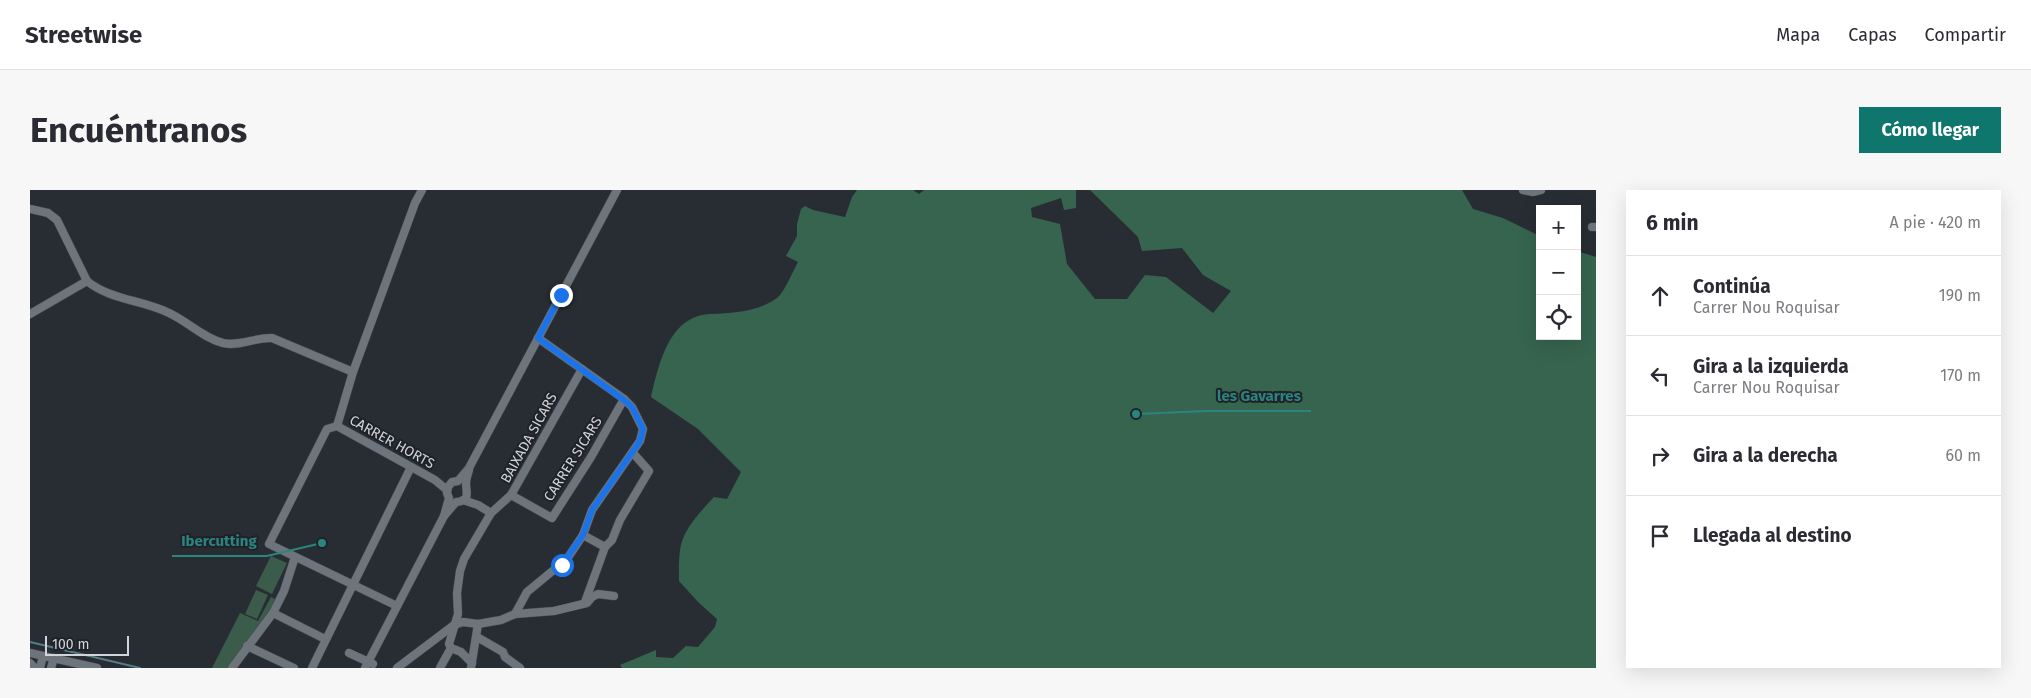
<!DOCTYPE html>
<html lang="es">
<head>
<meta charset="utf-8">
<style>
  body { margin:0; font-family:"Fira Sans",sans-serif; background:#f7f7f7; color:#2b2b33 }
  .controls { position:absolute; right:15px; top:15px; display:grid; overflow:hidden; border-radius:0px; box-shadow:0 5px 20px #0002 }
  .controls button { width:45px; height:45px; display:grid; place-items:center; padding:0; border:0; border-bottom:1px solid #e1e1e2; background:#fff; color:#2b2b33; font:25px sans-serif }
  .scale { position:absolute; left:15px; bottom:12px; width:84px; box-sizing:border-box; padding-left:5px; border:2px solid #d1d4d8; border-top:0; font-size:14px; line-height:18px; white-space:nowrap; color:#d1d4d8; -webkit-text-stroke:4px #1f2329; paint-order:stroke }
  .stop { position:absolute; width:15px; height:15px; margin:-11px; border:4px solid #1a73e8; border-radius:50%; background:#fff }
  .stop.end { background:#1a73e8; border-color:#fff; box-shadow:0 1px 5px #0008 }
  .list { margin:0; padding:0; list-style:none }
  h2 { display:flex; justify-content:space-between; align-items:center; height:65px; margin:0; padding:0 20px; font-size:21px }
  h2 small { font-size:16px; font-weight:400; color:#7c7c81 }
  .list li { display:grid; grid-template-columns:32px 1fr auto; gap:15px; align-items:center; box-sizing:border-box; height:80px; padding:0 20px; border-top:1px solid #e1e1e2 }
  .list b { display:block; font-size:19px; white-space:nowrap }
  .list p { margin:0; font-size:16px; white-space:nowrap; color:#7c7c81 }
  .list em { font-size:16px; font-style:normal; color:#7c7c81 }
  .icon { flex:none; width:28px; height:28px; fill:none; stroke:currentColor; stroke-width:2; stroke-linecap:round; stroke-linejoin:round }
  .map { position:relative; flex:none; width:1566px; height:478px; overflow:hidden; border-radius:0px }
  header { display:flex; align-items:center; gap:30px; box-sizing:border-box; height:70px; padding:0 25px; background:#fff; border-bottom:1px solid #e1e1e2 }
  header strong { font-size:24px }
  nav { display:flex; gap:28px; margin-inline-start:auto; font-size:18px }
  .intro { display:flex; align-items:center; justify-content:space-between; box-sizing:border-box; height:120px; padding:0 30px }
  h1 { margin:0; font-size:35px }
  .button { padding:12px 22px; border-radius:0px; background:#0f766e; color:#fff; font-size:18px; font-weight:700 }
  main { display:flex; gap:30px; padding:0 30px }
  aside { flex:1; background:#fff; border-radius:0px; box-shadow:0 5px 20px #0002 }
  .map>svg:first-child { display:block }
  .green { fill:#3b5b4b }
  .forest { fill:#36644f }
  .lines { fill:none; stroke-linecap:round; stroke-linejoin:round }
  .stream { stroke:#547d87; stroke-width:2 }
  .minor-casing { stroke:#474b50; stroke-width:9 }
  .minor { stroke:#6e747b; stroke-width:8 }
  .route { stroke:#1a73e8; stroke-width:6 }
  .labels { text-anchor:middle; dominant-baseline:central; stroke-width:4; stroke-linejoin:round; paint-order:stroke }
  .street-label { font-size:14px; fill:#d1d4d8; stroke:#1f2329 }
  .leader { fill:none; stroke:#2c847e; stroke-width:2 }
  .callout-dot { fill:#2c847e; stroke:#1f2329; stroke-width:2 }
  .callout-label { font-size:15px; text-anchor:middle; font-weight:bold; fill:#2c847e; stroke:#1f2329; stroke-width:4; stroke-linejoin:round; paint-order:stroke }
</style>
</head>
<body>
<header>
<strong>Streetwise</strong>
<nav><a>Mapa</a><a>Capas</a><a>Compartir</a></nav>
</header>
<div class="intro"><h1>Encuéntranos</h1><a class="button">Cómo llegar</a></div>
<main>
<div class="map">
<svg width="1566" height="478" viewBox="0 0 1566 478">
  <rect width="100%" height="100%" fill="#282d33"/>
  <g class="green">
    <path d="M 241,366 L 257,373 L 242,404 L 226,396 Z"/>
    <path d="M 226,400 L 238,405 L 227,429 L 215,424 Z"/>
    <path d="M 241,407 L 245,409 L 238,424 L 198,478 L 182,478 L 210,423 L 228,431 Z"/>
  </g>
  <path class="forest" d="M 827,0 L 883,0 L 889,4 L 894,0 L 1046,0 L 1046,18 L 1034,20 L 1031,8 L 1001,18 L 1002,27 L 1030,34 L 1037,74 L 1065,109 L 1097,109 L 1115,85 L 1136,87 L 1183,123 L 1201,101 L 1173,85 L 1152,58 L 1112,61 L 1108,47 L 1060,0 L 1432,0 L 1443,19 L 1473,28 L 1510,46 L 1510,146 L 1547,146 L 1547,61 L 1566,67 L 1566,478 L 592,478 L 590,475 L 626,460 L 626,467 L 643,468 L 656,456 L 668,457 L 685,437 L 687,429 L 668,412 L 649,391 C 649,377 648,356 655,344 C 662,330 674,318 684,307 L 697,309 L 711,282 L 668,239 L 621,207 C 629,174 639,125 681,124 C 704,123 727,122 747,108 C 754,103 763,81 768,72 L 756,66 L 767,46 L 767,34 L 771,19 L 775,16 L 783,20 L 815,27 L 822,7 Z"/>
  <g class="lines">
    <path class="stream" d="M 0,452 L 110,478"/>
    <g class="minor-casing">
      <g id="minor">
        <path d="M 1493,0 L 1503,2 L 1511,0"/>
        <path d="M 0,19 L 18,23 L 27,30 L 57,91 C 80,110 113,110 139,123 C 157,131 173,148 193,153 C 209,157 226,147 242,148 L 323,182"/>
        <path d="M 1562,37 L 1566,37"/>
        <path d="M 0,124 L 57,91"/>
        <path d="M 307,236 L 297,239 L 239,354 L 367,416"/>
        <path d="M 307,236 L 323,182 L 385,13 L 392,0"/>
        <path d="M 307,236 L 405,290 L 417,300"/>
        <path d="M 481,305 L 522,328 L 561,267 L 594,209"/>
        <path d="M 433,310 L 448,315 L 461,323"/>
        <path d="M 414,326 L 419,308 L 417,303 L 418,297 L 422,292 L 428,291 L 439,278 L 587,0"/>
        <path d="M 553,345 L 575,357"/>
        <path d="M 555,412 L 575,357 L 582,350 L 590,330 L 619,281 L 603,263"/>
        <path d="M 243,423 L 295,449"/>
        <path d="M 485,424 L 497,402 L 537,369 L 553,345 L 562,320 L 610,251 L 613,239 L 602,217 L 594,209 L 508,148"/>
        <path d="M 447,447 L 473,462 L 475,467 L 490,478"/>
        <path d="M 217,456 L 264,478"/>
        <path d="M 421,458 L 431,462 L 442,473"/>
        <path d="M 0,463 L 67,478"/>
        <path d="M 319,463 L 343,474"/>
        <path d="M 0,473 L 5,478"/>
        <path d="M 10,478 L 13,466"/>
        <path d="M 21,478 L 24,468"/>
        <path d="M 202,478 L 243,423 L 254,401 L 265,367"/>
        <path d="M 282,478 L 381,277"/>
        <path d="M 335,478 L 414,326 L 426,312 C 441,311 436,303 436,293 C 436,289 438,284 439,280"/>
        <path d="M 367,478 L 424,435 L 433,432 L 448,434 L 471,430 L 485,424 L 524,421 L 557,413 L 562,407 L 568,404 L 584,406"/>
        <path d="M 410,478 L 421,458 L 419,454 L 428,424 L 427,403 L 430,381 L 434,369 L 461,323 L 481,305 L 552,179"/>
        <path d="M 441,478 L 448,434"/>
      </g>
    </g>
    <use href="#minor" class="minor"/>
  </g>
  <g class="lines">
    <path class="route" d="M 531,105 L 508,148 L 594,210 L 602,217 L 613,239 L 610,251 L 562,320 L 553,345 L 532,375"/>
  </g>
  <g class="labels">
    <g class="street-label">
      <text transform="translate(499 248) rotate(-61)">BAIXADA SICARS</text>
      <text transform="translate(362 252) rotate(29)">CARRER HORTS</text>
      <text transform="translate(543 269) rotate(-58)">CARRER SICARS</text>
    </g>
  </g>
  <path class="leader" d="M1106 224L1177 221H1281M292 353L237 366H142"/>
  <g class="callout-dot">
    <circle cx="1106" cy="224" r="5"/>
    <circle cx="292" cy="353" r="5"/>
  </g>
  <g class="callout-label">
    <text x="1229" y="211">les Gavarres</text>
    <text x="189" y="356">Ibercutting</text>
  </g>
</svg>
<div class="controls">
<button>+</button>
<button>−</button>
<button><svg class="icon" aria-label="locate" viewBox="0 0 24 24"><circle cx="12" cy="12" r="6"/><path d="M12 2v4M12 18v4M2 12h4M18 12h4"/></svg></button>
</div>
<div class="scale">100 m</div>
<div class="stop" style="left:532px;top:375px"></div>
<div class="stop end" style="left:531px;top:105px"></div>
</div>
<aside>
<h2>6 min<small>A pie · 420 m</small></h2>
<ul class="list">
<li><svg class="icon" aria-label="ahead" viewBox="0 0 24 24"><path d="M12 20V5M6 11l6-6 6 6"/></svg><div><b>Continúa</b><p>Carrer Nou Roquisar</p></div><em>190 m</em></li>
<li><svg class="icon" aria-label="left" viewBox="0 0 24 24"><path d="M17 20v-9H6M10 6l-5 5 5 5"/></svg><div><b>Gira a la izquierda</b><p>Carrer Nou Roquisar</p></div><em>170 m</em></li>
<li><svg class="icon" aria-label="right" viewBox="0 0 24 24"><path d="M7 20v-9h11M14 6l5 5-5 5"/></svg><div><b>Gira a la derecha</b></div><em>60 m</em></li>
<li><svg class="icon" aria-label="arrive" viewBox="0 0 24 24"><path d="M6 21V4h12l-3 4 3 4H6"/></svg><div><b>Llegada al destino</b></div></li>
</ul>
</aside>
</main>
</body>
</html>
